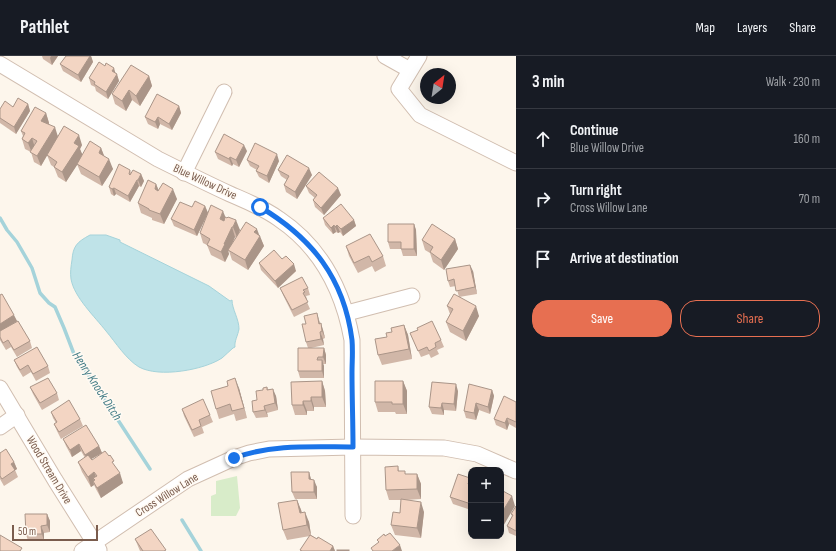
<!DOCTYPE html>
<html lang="en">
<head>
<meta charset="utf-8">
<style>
  body { margin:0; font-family:"Sofia Sans Condensed",sans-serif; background:#20242c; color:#f1f3f6 }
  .controls { position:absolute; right:12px; bottom:12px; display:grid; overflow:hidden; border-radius:8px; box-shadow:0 4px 16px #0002 }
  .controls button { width:36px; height:36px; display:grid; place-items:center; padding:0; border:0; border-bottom:1px solid #363941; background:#171b24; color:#f1f3f6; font:20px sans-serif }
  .compass { position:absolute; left:420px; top:12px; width:36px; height:36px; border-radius:50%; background:#171b24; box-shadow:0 4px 16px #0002; rotate:30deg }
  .scale { position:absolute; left:12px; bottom:10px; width:86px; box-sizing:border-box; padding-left:4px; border:2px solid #7a5c4d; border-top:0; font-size:11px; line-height:14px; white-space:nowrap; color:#7a5c4d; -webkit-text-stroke:3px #fffaf3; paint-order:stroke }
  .stop { position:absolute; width:12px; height:12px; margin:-9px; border:3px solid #1a73e8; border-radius:50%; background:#fff }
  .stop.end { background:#1a73e8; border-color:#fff; box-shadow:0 1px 4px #0008 }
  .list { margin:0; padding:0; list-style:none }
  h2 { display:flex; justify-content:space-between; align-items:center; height:52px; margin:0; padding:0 16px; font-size:17px }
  h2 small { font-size:13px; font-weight:400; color:#9ea1a6 }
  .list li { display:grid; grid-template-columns:26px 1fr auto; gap:12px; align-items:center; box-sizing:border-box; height:60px; padding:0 16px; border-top:1px solid #363941 }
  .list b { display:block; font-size:15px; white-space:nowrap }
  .list p { margin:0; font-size:13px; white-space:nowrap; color:#9ea1a6 }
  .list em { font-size:13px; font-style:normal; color:#9ea1a6 }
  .actions { display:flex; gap:8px; padding:12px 16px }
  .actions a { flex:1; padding:9px 0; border:1px solid #e76f51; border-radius:16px; text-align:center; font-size:14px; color:#e76f51 }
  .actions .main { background:#e76f51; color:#fff }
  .icon { flex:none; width:22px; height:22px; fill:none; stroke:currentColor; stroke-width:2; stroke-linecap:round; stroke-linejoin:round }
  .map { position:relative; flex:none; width:516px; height:495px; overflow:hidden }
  header { display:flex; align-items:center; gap:24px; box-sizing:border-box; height:56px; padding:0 20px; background:#171b24; border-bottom:1px solid #363941 }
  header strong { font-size:19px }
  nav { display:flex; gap:22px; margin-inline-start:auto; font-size:14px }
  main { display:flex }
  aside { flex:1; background:#171b24 }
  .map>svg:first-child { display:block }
  .green { fill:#d8ecc9 }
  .water { fill:#bfe3e8; stroke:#a5d3da }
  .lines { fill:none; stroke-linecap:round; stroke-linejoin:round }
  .stream { stroke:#a5d3da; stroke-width:3.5 }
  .minor-casing { stroke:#d1beb0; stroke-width:17 }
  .minor { stroke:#fff; stroke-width:15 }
  .wall { fill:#d1b7a8; fill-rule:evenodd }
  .shaded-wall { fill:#aa9588 }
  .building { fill:#f3d5c3; stroke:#aa9588 }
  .route { stroke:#1a73e8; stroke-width:5 }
  .labels { text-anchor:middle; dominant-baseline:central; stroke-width:3; stroke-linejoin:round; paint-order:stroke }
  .street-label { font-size:12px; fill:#7a5c4d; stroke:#fffaf3 }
  .water-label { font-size:13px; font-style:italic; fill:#437c86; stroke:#fffaf3 }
</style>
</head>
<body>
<header>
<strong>Pathlet</strong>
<nav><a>Map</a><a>Layers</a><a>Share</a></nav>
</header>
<main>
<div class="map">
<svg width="516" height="495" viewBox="0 0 516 495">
  <rect width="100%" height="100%" fill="#fdf6ec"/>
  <path class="green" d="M 237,420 L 240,452 L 236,460 L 211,460 L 211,440 L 216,438 L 216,425 Z"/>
  <path class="water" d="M 90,179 L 106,179 L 120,184 L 120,186 L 209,230 L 230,245 L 232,244 C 232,253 239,263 239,273 C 238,279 234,286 235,291 L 233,292 C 229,295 226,299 222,302 C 204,314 159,322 139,311 C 126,303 116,287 106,275 C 95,261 74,241 71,223 C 70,217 71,210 72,204 C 73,190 77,186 90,179 Z"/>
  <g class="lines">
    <g class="stream">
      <path d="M 0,162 L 7,174 L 17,186 L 32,212 L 40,237 L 49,247 L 55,251 L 64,272 L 74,298 L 81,304 L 84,312 L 150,413"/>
      <path d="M 182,464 L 201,495"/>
    </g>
    <g class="minor-casing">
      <g id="minor">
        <path d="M 385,0 L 410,14"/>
        <path d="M 419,0 L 399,33 L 420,59 L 516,107"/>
        <path d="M 0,8 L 158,103 C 182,115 206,127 230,138 C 246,145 264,152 279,163 C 322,192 343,234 352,284 L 353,460"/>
        <path d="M 184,117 L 224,36"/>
        <path d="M 347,257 L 412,240"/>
        <path d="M 0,332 L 55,424 L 99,494"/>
        <path d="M 0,371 L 17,359"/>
        <path d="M 82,495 L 188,423 L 234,402 L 249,397 L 269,393 L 353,391 L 444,392 L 477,398 L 516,415"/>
      </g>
    </g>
    <use href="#minor" class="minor"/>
  </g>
  <g class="wall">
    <path d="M 42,0 L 58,0 L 52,9 L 43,3 Z"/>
    <path d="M 66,0 L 91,0 L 93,6 L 81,26 L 63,15 L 60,8 Z"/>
    <path d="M 116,17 L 119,25 L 108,43 L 96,35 L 95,31 L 91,29 L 89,22 Z"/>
    <path d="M 149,20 L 152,30 L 140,50 L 132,44 L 126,55 L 115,48 L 112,38 Z"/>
    <path d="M 28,48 L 30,55 L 16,78 L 0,67 L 0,53 Z"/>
    <path d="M 179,50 L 181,57 L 172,74 L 160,68 L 158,73 L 148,68 L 145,61 Z"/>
    <path d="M 46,57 L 49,67 L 49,68 L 58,80 L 82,89 L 80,93 L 82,99 L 101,92 L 104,100 L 113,113 L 102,130 L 81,118 L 77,108 L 66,126 L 58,121 L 54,111 L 51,109 L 47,99 L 41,110 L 34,106 L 31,96 L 25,93 L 22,83 L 23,80 L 21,75 Z"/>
    <path d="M 247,95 L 239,111 L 233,108 L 232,110 L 218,103 L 215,96 Z"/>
    <path d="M 247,104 L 279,105 L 269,127 L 259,121 L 256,115 L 257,114 L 250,110 Z"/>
    <path d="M 130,114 L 131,117 L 141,118 L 144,125 L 141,131 L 139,130 L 130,146 L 116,138 L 114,140 L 111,138 L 109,131 Z"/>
    <path d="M 278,114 L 312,119 L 297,143 L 286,136 L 284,129 L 287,124 L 281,120 Z"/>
    <path d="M 156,128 L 159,135 L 177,143 L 164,168 L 152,164 L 152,162 L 141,157 L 138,147 Z"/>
    <path d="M 306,130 L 341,139 L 324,159 L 315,151 L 313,144 L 315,142 L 309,137 Z"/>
    <path d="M 205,150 L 208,157 L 197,180 L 174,170 L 171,163 L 192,151 Z"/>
    <path d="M 226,162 L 240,174 L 237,180 L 259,179 L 264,190 L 248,214 L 232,204 L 229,195 L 228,196 L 229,198 L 225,206 L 211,199 L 207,189 L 203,187 L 200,177 ZM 235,181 L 236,181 L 232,189 Z"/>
    <path d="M 323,162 L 354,164 L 356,170 L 343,180 L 340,176 L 338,177 L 336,176 L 333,178 L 325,169 Z"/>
    <path d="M 414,168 L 416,174 L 417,200 L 403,200 L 401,193 L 390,193 L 388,186 Z"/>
    <path d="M 455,183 L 458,193 L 444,214 L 433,206 L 430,197 L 425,194 L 422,184 Z"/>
    <path d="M 346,190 L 383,200 L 386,210 L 375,216 L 372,210 L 358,217 L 349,200 Z"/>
    <path d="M 282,203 L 296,215 L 278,232 L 261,214 L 259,207 Z"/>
    <path d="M 473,215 L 477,238 L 459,241 L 479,260 L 466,285 L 450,276 L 446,266 L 450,258 L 447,250 L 459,241 L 456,230 L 450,231 L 448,225 Z"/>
    <path d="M 280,232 L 308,232 L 310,239 L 306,240 L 307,243 L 306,244 L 310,253 L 294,261 L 283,239 Z"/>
    <path d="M 0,239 L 30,285 L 32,292 L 17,301 L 11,291 L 6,294 L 0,284 Z"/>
    <path d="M 319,264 L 320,268 L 323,274 L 325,282 L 323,283 L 324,289 L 311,292 L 324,292 L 326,299 L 326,308 L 323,308 L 324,310 L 324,322 L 300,322 L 298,315 L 308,292 L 306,286 Z"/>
    <path d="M 404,269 L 408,279 L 412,303 L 382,309 L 378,299 L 387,281 L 392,276 Z"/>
    <path d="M 410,277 L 441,284 L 444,291 L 437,294 L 439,298 L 431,302 L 429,298 L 421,301 Z"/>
    <path d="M 14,304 L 48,310 L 50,317 L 36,325 L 31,316 L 23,321 L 17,311 Z"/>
    <path d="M 322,325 L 325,335 L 326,351 L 314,351 L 314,355 L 307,355 L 307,359 L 295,359 L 292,349 Z"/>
    <path d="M 403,325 L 407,335 L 407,358 L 396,358 L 395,356 L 378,356 L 375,346 Z"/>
    <path d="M 30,331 L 57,337 L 59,344 L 42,354 L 33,338 Z"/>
    <path d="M 267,331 L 268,333 L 276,340 L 278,354 L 267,357 L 268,361 L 256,362 L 253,356 L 257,344 L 263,334 Z"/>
    <path d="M 239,332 L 247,362 L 236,365 L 234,358 L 219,363 L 216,353 Z"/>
    <path d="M 492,334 L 494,340 L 490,358 L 479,354 L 476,364 L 466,362 L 464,355 Z"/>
    <path d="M 458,335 L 456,355 L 444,354 L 444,359 L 432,358 L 429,351 Z"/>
    <path d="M 516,346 L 516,372 L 509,368 L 507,374 L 496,369 L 494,363 Z"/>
    <path d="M 182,353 L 210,359 L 213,366 L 202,371 L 204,377 L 194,381 L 184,360 Z"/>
    <path d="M 51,356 L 80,363 L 83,370 L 61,383 L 57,375 L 54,368 L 56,367 L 53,362 Z"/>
    <path d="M 63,383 L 99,390 L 102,397 L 91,403 L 92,404 L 116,412 L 123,427 L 101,442 L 97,435 L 94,429 L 91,431 L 82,416 L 78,406 L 85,402 L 81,395 L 72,401 L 66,390 Z"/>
    <path d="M 0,397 L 14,406 L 17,413 L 15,414 L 18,421 L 4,430 L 0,423 Z"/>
    <path d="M 398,410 L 399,415 L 406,418 L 417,418 L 421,428 L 421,443 L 406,444 L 424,456 L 421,482 L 395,479 L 391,469 L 400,457 L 401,444 L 389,444 L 386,434 Z"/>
    <path d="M 309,416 L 311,424 L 317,431 L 317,443 L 295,443 L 292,436 Z"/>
    <path d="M 471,426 L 471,454 L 453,448 L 450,441 Z"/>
    <path d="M 297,444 L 302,456 L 309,466 L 311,479 L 317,483 L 333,490 L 335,495 L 301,495 L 300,494 L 310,480 L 287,484 L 283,474 Z"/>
    <path d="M 516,450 L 516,480 L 509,477 L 507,470 L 512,460 L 511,458 Z"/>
    <path d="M 47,458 L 50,465 L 50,476 L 44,477 L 44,485 L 28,485 L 26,478 Z"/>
    <path d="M 135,483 L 166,495 L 140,495 Z"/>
  </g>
  <g class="shaded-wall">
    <path d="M 51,0 L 58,0 L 52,9 L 50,2 Z"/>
    <path d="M 90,0 L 91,0 L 93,6 L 81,26 L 78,19 Z"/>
    <path d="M 114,12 L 116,19 L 112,15 Z"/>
    <path d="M 117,18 L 119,25 L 108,43 L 106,36 Z"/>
    <path d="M 149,20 L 152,30 L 140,50 L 136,40 Z"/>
    <path d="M 129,34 L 132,44 L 126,55 L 122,45 Z"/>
    <path d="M 28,48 L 30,55 L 16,78 L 14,71 Z"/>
    <path d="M 179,50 L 181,57 L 172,74 L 169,68 Z"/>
    <path d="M 46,57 L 49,67 L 45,75 L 41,65 Z"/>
    <path d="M 158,61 L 160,68 L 158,73 L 155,66 Z"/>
    <path d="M 55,71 L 58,81 L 41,110 L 37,100 Z"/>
    <path d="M 79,79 L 82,89 L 80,93 L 83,100 L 66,126 L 62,116 L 74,87 Z"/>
    <path d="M 32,82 L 35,92 L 32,97 L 28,87 Z"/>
    <path d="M 244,89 L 247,95 L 239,111 L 236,104 Z"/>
    <path d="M 101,92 L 105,102 L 99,97 Z"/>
    <path d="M 277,98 L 279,105 L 269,127 L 267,120 Z"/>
    <path d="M 230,101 L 233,108 L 232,110 L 229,103 Z"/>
    <path d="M 109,103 L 113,113 L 102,130 L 99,121 Z"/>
    <path d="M 309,112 L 312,119 L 297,143 L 295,136 Z"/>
    <path d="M 141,118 L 144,125 L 141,131 L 138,124 Z"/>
    <path d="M 137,124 L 139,130 L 130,146 L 128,140 Z"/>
    <path d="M 156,128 L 160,138 L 155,133 Z"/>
    <path d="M 114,132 L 116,138 L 114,140 L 112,133 Z"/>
    <path d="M 338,132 L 341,139 L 324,159 L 321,152 Z"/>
    <path d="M 173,133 L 177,143 L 164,168 L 160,158 Z"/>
    <path d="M 205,150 L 208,157 L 197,180 L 194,174 Z"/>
    <path d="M 223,155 L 227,165 L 223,173 L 220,163 Z"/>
    <path d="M 236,164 L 240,174 L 237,181 L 233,171 Z"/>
    <path d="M 354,164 L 356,170 L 343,180 L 341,173 Z"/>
    <path d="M 414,168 L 416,174 L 417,200 L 414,193 Z"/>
    <path d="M 334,169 L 336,176 L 333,178 L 331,172 Z"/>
    <path d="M 337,169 L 340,176 L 338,177 L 335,171 Z"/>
    <path d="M 232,171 L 235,181 L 229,194 L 228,194 L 229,198 L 225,206 L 221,196 L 224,188 Z"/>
    <path d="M 257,173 L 260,181 L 260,180 L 264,190 L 248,214 L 245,204 L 254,176 Z"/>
    <path d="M 455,183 L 458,193 L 444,214 L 441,204 Z"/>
    <path d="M 294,208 L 296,215 L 278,232 L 275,225 Z"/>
    <path d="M 470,209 L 473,215 L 477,238 L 475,231 Z"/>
    <path d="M 476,250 L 479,260 L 466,285 L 463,275 Z"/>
    <path d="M 317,257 L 319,264 L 321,275 L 319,268 Z"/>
    <path d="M 14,259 L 17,265 L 0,276 L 0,268 Z"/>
    <path d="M 321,267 L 323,274 L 325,282 L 322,275 Z"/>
    <path d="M 404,269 L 408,279 L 412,303 L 409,293 Z"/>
    <path d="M 320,276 L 323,283 L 324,289 L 321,283 Z"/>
    <path d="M 324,292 L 326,299 L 326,308 L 323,301 Z"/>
    <path d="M 322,304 L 324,310 L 324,322 L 322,315 Z"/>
    <path d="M 235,322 L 239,332 L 247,362 Z"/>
    <path d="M 322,325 L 325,335 L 326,351 L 322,341 Z"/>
    <path d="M 403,325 L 407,335 L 407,358 L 403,348 Z"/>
    <path d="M 456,328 L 458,335 L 456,355 L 454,348 Z"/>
    <path d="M 273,333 L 276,340 L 278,354 L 275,347 Z"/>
    <path d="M 492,334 L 494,340 L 490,358 L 488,351 Z"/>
    <path d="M 311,341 L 314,351 L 314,355 L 311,345 Z"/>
    <path d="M 303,345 L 307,355 L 307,359 L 303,349 Z"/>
    <path d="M 442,347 L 444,354 L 444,359 L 441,352 Z"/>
    <path d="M 476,347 L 479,354 L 476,364 L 474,357 Z"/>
    <path d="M 264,350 L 267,357 L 268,361 L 265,354 Z"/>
    <path d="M 507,362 L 509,368 L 507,374 L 505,367 Z"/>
    <path d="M 79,388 L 81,395 L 72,401 L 70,394 Z"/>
    <path d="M 99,390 L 102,397 L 88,405 L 85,399 Z"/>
    <path d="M 14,406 L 17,413 L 14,415 L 11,408 Z"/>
    <path d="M 94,416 L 98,426 L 93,422 L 96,428 L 93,425 L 94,429 L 91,431 L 88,421 Z"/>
    <path d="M 309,416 L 311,423 L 312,430 L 309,423 Z"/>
    <path d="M 120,417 L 123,427 L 101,442 L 97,432 Z"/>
    <path d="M 417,418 L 421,428 L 421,443 L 417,433 Z"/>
    <path d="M 470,422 L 471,426 L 471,433 L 468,428 Z"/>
    <path d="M 314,424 L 317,431 L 317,443 L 314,436 Z"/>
    <path d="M 512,440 L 515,450 L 502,472 L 501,468 L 501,458 Z"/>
    <path d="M 297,444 L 301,454 L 303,467 L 300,457 Z"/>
    <path d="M 421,446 L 424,456 L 421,482 L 417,472 Z"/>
    <path d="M 305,456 L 309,466 L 311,479 L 307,469 Z"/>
    <path d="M 47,458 L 50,465 L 50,476 L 47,469 Z"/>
    <path d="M 41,470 L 44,477 L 44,485 L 42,478 Z"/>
    <path d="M 400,489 L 402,495 L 392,495 Z"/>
    <path d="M 333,490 L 335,495 L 330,495 Z"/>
  </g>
  <g class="building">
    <path d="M 66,0 L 90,0 L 78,19 L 60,8 Z"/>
    <path d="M 99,6 L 105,10 L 106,7 L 114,12 L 112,15 L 117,18 L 106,36 L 94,28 L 95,26 L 89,22 Z"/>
    <path d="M 131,9 L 149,20 L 136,40 L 129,34 L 122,45 L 112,38 Z"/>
    <path d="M 157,38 L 179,50 L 169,68 L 158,61 L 155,66 L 145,61 Z"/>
    <path d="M 18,42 L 28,48 L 14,71 L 0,62 L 0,53 L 5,45 L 13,51 Z"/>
    <path d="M 35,51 L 46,57 L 41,65 L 55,71 L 37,100 L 30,96 L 37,85 L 32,82 L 28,87 L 22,83 L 25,77 L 21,75 Z"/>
    <path d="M 64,70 L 79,79 L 74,87 L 79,90 L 62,116 L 54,111 L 57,106 L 47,99 Z"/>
    <path d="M 224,78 L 244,89 L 236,104 L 230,101 L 229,103 L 215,96 Z"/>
    <path d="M 90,85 L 101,92 L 99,97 L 109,103 L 99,121 L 77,108 Z"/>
    <path d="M 255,87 L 277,98 L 267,120 L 256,115 L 259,110 L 247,104 Z"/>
    <path d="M 287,99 L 309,112 L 295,136 L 284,129 L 289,120 L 278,114 Z"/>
    <path d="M 119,108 L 130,114 L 129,118 L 130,119 L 133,114 L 141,118 L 138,124 L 137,124 L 128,140 L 114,132 L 112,133 L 109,131 Z"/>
    <path d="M 319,116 L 338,132 L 321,152 L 313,144 L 317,139 L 306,130 Z"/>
    <path d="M 148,124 L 156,128 L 155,133 L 158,135 L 163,127 L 173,133 L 160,158 L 149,154 L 149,153 L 138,147 Z"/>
    <path d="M 195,145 L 205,150 L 194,174 L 171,163 L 180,146 L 192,151 Z"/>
    <path d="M 341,148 L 354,164 L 341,173 L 337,169 L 335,171 L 334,169 L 331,172 L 323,162 Z"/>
    <path d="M 211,149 L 223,155 L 220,163 L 224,165 L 225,161 L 227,162 L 228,161 L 236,164 L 233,171 L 232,171 L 224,188 L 225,188 L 221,196 L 207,189 L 210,183 L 200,177 Z"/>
    <path d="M 246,166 L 257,173 L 254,176 L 260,180 L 245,204 L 228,194 Z"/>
    <path d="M 388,168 L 414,168 L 414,193 L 401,193 L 401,186 L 388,186 Z"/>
    <path d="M 432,168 L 455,183 L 441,204 L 430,196 L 433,191 L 422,184 Z"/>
    <path d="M 370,178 L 383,200 L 372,206 L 369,200 L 354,207 L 346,190 Z"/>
    <path d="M 274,194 L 282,203 L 286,200 L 294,208 L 275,225 L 259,207 Z"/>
    <path d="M 470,209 L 475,231 L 456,235 L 454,223 L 448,225 L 446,213 Z"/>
    <path d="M 302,221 L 308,232 L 303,234 L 305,236 L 303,237 L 308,246 L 292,254 L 280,232 Z"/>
    <path d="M 2,238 L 14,259 L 0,268 L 0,239 Z"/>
    <path d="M 454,238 L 476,250 L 463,275 L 446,266 L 453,253 L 447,250 Z"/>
    <path d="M 317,257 L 319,268 L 321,267 L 322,275 L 320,276 L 321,283 L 306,286 L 302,268 L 306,268 L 304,260 Z"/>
    <path d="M 18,265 L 30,285 L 14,294 L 8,284 L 3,287 L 0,281 L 0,275 Z"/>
    <path d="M 432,265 L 441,284 L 435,287 L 436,291 L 429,295 L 427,291 L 418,295 L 410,277 L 418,274 L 417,272 Z"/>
    <path d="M 404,269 L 409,293 L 378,299 L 375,283 L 387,281 L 386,277 L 392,276 L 391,272 Z"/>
    <path d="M 37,291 L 48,310 L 33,318 L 28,309 L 20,314 L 14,304 Z"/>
    <path d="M 298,292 L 324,292 L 323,301 L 318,301 L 317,304 L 322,304 L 322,315 L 298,315 Z"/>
    <path d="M 48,322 L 57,337 L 40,347 L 30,331 Z"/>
    <path d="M 235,322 L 244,352 L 232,355 L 230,348 L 216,353 L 211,335 L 228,330 L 227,325 Z"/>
    <path d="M 322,325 L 322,341 L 311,341 L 311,345 L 303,345 L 303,349 L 292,349 L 291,326 Z"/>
    <path d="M 375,325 L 403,325 L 403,348 L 392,348 L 392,346 L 375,346 Z"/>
    <path d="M 432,326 L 456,328 L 454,348 L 442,347 L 441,352 L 429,351 Z"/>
    <path d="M 469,328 L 492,334 L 488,351 L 476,347 L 474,357 L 464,355 Z"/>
    <path d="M 267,331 L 267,334 L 273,333 L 275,347 L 264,350 L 265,354 L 253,356 L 252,345 L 257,344 L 256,335 L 263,334 L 263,332 Z"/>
    <path d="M 504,340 L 516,346 L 516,366 L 507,362 L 505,367 L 494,363 Z"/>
    <path d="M 203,343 L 210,359 L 199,364 L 201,370 L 192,374 L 182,353 Z"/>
    <path d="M 69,344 L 80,363 L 59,376 L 54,368 L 57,366 L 51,356 Z"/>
    <path d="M 86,369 L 99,390 L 85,399 L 79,388 L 70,394 L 63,383 Z"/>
    <path d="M 6,393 L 14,406 L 11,408 L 15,414 L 2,423 L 0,420 L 0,397 Z"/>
    <path d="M 105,395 L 109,400 L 110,399 L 114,405 L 112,406 L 120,417 L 97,432 L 93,425 L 95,424 L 93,422 L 97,420 L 94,416 L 88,421 L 78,406 L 88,399 L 92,404 Z"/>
    <path d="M 398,410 L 398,415 L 405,415 L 405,418 L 417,418 L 417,433 L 386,434 L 385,411 Z"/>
    <path d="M 291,416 L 309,416 L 309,423 L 314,424 L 314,436 L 292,436 Z"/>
    <path d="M 458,418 L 470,422 L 468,428 L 471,429 L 471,448 L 450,441 Z"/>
    <path d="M 503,435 L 512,440 L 501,458 L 501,438 Z"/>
    <path d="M 401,443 L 421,446 L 417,472 L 391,469 L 393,456 L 400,457 Z"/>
    <path d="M 297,444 L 300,457 L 305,456 L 307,469 L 283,474 L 278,447 Z"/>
    <path d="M 516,450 L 516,475 L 507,470 L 513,459 L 511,458 Z"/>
    <path d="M 25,458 L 47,458 L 47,469 L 41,470 L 42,478 L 26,478 Z"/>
    <path d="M 151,473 L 166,494 L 164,495 L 143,495 L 135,483 Z"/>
    <path d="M 390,477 L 400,489 L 392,495 L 373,495 L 371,492 L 379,486 L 377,484 L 384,478 L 385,480 Z"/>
    <path d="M 0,479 L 22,492 L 20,495 L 0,495 Z"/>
    <path d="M 310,479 L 317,483 L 318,481 L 333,490 L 330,495 L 302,495 L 300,494 Z"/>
    <rect x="337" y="494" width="12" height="1"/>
  </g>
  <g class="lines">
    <path class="route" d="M 234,402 C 272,388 313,391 353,391 C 353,366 352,342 352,317 C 352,306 353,295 352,284 C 344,222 312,182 260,151"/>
  </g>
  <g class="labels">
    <g class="street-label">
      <text transform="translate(205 126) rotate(25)">Blue Willow Drive</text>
      <text transform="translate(49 414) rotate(59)">Wood Stream Drive</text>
      <text transform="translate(167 439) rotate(-32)">Cross Willow Lane</text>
    </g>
    <g class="water-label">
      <text transform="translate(97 330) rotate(57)">Henry Knock Ditch</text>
    </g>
  </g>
</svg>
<div class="controls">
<button>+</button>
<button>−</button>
</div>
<svg class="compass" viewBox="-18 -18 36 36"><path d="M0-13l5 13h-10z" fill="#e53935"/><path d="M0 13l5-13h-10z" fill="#9ea1a6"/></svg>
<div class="scale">50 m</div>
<div class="stop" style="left:260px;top:151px"></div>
<div class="stop end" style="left:234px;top:402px"></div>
</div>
<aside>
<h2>3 min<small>Walk · 230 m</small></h2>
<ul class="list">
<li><svg class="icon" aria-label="ahead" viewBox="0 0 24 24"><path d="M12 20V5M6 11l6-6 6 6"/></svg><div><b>Continue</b><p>Blue Willow Drive</p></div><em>160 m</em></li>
<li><svg class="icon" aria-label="right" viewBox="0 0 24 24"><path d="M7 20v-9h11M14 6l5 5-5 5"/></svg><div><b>Turn right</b><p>Cross Willow Lane</p></div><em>70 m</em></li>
<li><svg class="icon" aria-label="arrive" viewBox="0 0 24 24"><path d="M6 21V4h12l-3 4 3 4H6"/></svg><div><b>Arrive at destination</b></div></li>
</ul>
<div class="actions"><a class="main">Save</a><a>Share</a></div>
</aside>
</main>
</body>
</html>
